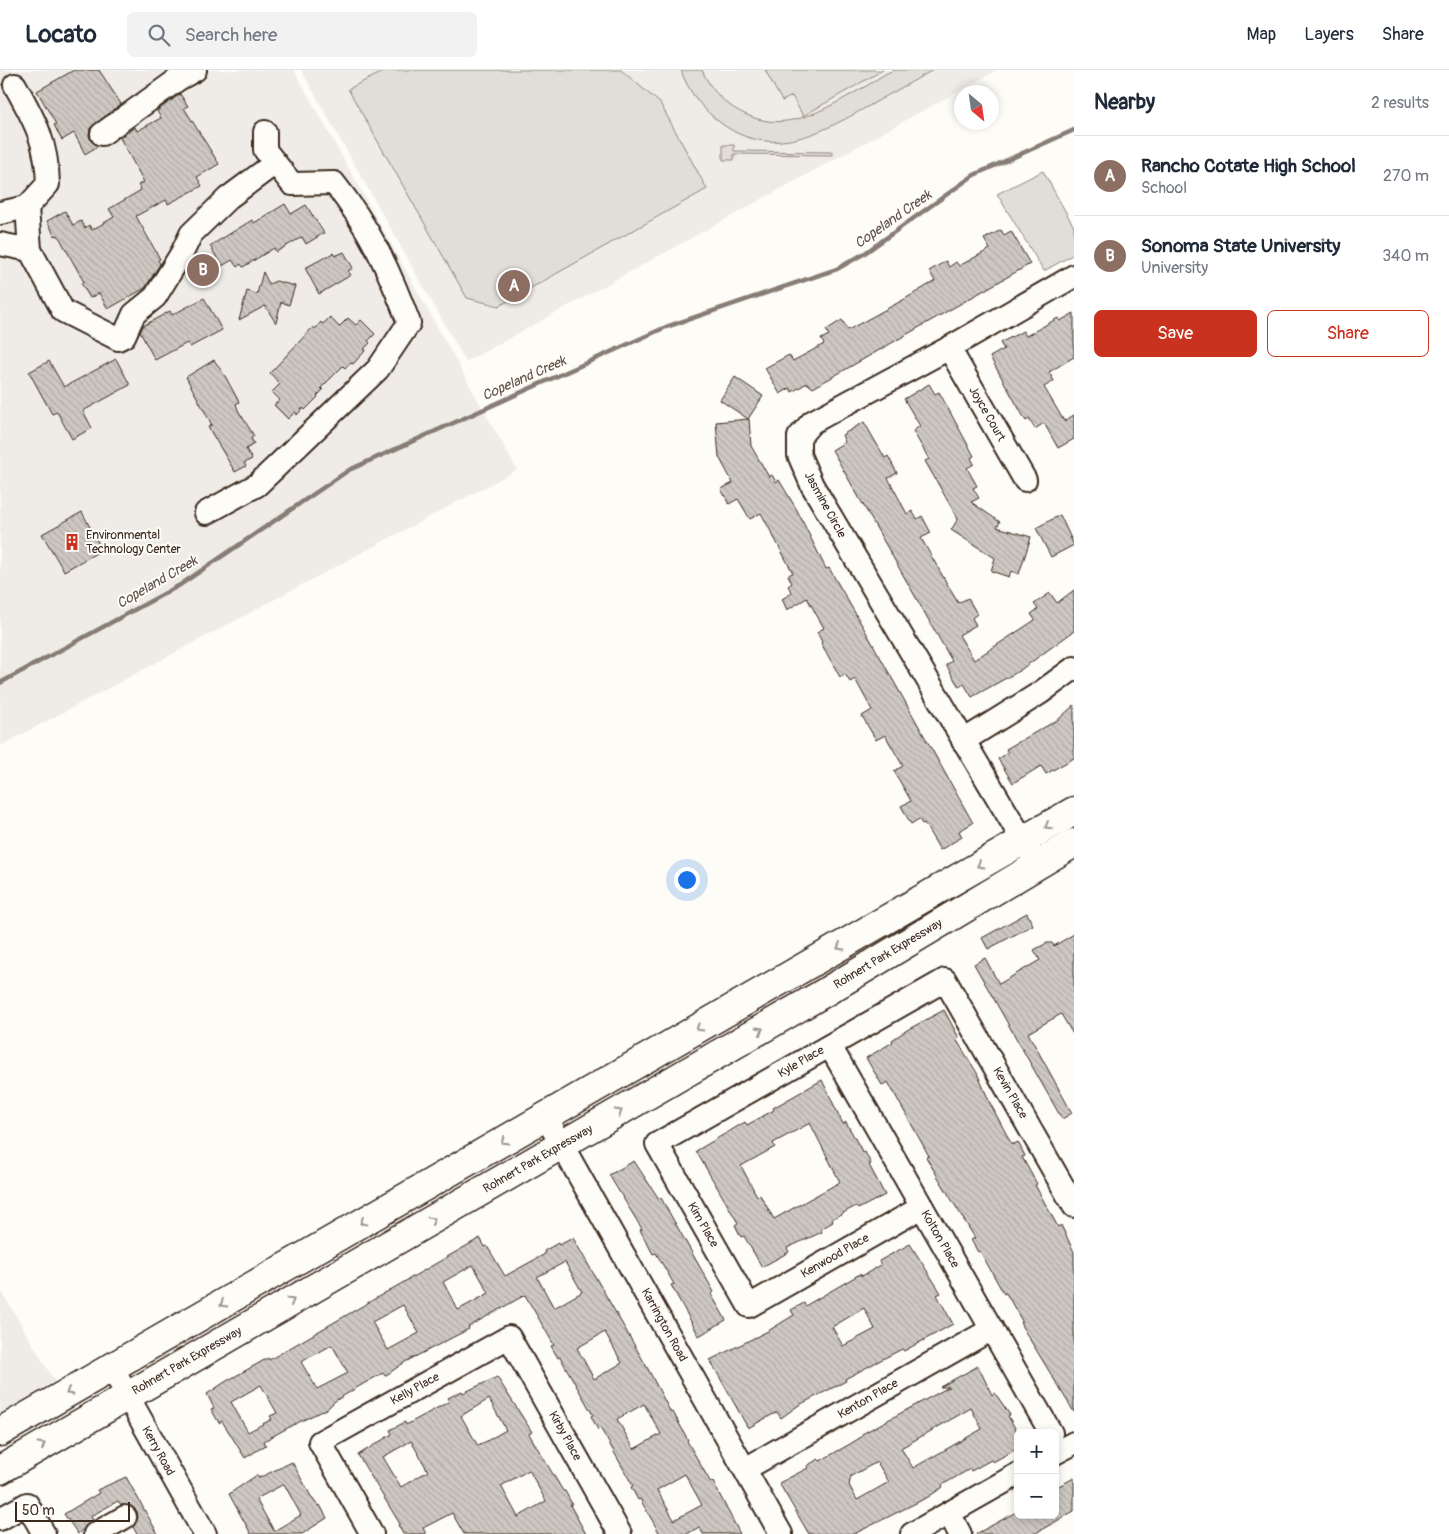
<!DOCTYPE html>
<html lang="en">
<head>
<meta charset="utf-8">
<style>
  body { margin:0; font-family:Pangolin,sans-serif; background:#f2f2f3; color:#1f2937 }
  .controls { position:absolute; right:15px; bottom:15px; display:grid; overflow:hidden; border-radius:8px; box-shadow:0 2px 8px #0003 }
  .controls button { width:45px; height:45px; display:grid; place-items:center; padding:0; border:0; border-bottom:1px solid #e0e1e3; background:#fff; color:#1f2937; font:25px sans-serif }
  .compass { position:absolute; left:954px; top:15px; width:45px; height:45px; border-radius:50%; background:#fff; box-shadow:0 2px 8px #0003; rotate:151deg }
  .scale { position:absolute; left:15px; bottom:12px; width:115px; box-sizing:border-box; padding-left:5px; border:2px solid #3b2a1e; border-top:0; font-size:14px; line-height:18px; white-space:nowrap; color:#3b2a1e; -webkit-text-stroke:4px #fdfcf7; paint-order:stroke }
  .you { position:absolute; left:686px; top:809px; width:18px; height:18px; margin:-12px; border:4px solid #fff; border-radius:50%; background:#1a73e8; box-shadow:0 0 0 8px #1a73e833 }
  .badge { display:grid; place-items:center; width:32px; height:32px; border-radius:50%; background:#c8321e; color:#fff; font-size:16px; font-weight:700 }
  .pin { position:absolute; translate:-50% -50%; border:2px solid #fff; box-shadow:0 1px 5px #0006 }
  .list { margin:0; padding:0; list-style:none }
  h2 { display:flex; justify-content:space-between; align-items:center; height:65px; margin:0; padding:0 20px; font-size:21px }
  h2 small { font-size:16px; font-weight:400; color:#747a83 }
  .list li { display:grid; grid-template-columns:32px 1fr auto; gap:15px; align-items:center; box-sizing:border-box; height:80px; padding:0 20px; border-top:1px solid #e0e1e3 }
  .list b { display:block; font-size:19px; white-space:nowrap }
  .list p { margin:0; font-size:16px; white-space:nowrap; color:#747a83 }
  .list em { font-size:16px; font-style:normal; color:#747a83 }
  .actions { display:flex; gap:10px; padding:15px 20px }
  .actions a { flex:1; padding:11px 0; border:1px solid #c8321e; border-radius:8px; text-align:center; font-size:18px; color:#c8321e }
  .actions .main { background:#c8321e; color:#fff }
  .icon { flex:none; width:28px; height:28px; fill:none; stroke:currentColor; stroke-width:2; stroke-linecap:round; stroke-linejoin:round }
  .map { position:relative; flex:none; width:1074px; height:1464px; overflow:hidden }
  header { display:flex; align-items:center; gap:30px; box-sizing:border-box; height:70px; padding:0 25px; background:#fff; border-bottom:1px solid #e0e1e3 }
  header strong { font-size:24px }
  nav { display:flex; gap:28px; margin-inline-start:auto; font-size:18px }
  .search { width:350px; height:45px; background:#f2f2f3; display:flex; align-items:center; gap:12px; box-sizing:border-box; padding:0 18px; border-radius:8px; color:#747a83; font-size:19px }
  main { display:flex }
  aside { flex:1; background:#fff }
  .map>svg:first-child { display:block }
  .built { fill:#efece7 }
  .green { fill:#e1ded7; stroke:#8e847a }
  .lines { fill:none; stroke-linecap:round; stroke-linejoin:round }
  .stream { stroke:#887d74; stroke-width:4.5 }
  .building { fill:url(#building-back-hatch); stroke:#3b2a1e; fill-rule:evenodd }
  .minor-casing { stroke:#3b2a1e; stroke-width:26 }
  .major-casing { stroke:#3b2a1e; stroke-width:31 }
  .minor { stroke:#fdfcf7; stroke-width:22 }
  .major { stroke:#fdfcf7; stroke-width:28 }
  .oneway { stroke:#9c938a }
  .labels { text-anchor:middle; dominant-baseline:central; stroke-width:4; stroke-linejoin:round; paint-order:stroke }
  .street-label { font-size:12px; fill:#3b2a1e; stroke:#fdfcf7 }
  .poi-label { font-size:12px; fill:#3b2a1e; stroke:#fdfcf7; text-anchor:start }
  .water-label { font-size:14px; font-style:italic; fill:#615349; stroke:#fdfcf7 }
</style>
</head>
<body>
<header>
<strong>Locato</strong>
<div class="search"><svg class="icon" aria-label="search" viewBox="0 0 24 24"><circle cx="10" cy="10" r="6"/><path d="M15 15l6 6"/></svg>Search here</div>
<nav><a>Map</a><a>Layers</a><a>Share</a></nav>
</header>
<main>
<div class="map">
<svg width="1074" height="1464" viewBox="0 0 1074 1464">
  <defs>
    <pattern id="building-back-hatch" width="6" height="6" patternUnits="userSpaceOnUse" patternTransform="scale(1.25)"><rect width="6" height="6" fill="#cdc8c2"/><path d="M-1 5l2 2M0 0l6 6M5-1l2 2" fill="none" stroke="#b1aca6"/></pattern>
  </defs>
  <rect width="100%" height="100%" fill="#fdfcf7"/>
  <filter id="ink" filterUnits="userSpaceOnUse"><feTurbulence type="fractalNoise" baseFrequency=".02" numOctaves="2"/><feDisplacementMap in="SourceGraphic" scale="10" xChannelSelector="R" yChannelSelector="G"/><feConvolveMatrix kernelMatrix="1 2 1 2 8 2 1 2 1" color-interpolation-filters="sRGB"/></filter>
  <g filter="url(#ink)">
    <g class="built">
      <path d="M 0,0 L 294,0 L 517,400 L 0,676 Z"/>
      <path d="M 301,0 L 997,0 L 466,292 Z"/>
      <path d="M 0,1219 L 57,1315 L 0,1348 Z"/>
    </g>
    <g class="green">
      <path d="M 387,0 L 621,0 L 660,33 L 707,119 L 499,236 L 467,228 L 348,19 Z"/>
      <path d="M 681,0 L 702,0 C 711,21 726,36 747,45 C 790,65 831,35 868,15 C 876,10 886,2 895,0 C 907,0 921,0 933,0 C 911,12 889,25 867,37 C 821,63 772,90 722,54 C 703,40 688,22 681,0 Z"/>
      <path d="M 765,0 L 883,0 L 803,46 L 792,26 L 782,31 Z"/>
      <path d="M 723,75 L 734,75 L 734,81 L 832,82 L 832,85 L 734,84 L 734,90 L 723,90 Z"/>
      <path d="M 1043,101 L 1074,157 L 1074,184 L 1044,201 L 997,124 Z"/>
    </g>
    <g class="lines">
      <path class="stream" d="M 0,613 L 180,515 L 349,400 L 666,257 L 837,199 L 865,183 L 974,105 L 1074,60"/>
    </g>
    <g class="building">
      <path d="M 74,0 L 99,0 L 121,34 L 90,58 L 89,65 L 91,71 L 98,76 L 85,84 L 74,63 L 62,70 L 54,55 L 56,54 L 37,21 Z"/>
      <path d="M 180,24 L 188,36 L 184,38 L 219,94 L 197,107 L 202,116 L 168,134 L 166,130 L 136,146 L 160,189 L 158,190 L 160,194 L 145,218 L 108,239 L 99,223 L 90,228 L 81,213 L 84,212 L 58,165 L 55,166 L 47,151 L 65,141 L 73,155 L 81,151 L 85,158 L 89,155 L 92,160 L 114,147 L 109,139 L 141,120 L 138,115 L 144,112 L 120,68 L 135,57 L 137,61 L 161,48 L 157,41 Z"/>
      <path d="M 285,134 L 291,144 L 306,135 L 324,163 L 306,174 L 302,167 L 276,182 L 274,178 L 243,197 L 241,194 L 237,197 L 232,190 L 222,196 L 210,176 L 252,150 L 254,153 Z"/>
      <path d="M 1001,160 L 1004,165 L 1011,161 L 1030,194 L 813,318 L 807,313 L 792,322 L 790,318 L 780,324 L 765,298 L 789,285 L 793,291 L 824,274 L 821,269 L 829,265 L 826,260 L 842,250 L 848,260 L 903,230 L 935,211 L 929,201 L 946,191 L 949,197 L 956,192 L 959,196 L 990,179 L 984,169 Z"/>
      <path d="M 344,182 L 353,198 L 348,201 L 351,205 L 319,224 L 305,198 L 333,183 L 335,186 Z"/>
      <path d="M 263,202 L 269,214 L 276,211 L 295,216 L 289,235 L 281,232 L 276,253 L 265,236 L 239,250 L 247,221 L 257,224 Z"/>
      <path d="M 204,228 L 222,260 L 190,277 L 187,273 L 155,290 L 140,262 L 143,256 L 170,241 L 172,245 Z"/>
      <path d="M 1074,243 L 1074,287 L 1049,302 L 1054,311 L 1044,317 L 1064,351 L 1074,345 L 1074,369 L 1058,378 L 1044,353 L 1035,359 L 1029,349 L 1026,351 L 990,287 L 1004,279 L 1000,273 L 1023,261 L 1026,266 L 1058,248 L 1060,251 Z"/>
      <path d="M 330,247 L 339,257 L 348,248 L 356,255 L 361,250 L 375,264 L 368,271 L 370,273 L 364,279 L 366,280 L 353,294 L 351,293 L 345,298 L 343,296 L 321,318 L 323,320 L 317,326 L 318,327 L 305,340 L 303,338 L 297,345 L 295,342 L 288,349 L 274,335 L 280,330 L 272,322 L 280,314 L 270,303 L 313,257 L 315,259 L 321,252 L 323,254 Z"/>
      <path d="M 116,289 L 130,315 L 83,341 L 92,358 L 72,369 L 57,342 L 52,344 L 29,302 L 49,291 L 64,317 Z"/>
      <path d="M 214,290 L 225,306 L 239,332 L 236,334 L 238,340 L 254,366 L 251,368 L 254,374 L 246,379 L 252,389 L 244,393 L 246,396 L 235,402 L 208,357 L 212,355 L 186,307 Z"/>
      <path d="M 735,307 L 763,326 L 748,349 L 720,330 Z"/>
      <path d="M 929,314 L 935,324 L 939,322 L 974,386 L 971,388 L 974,394 L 967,398 L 977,416 L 973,418 L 979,428 L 971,432 L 1000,452 L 997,457 L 1031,467 L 1019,504 L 1011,501 L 1009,507 L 991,501 L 995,488 L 951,460 L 958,449 L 925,391 L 929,389 L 913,361 L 920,356 L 904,329 Z"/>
      <path d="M 749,349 L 751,376 L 769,407 L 772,405 L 776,412 L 779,410 L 797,440 L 826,499 L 829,498 L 870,569 L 973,753 L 959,761 L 962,767 L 940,780 L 924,753 L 922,754 L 919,749 L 911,754 L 901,736 L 911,731 L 894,701 L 903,696 L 885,665 L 876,670 L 862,646 L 872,640 L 855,609 L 850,612 L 845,604 L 840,607 L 821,573 L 822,572 L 817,562 L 824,558 L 807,528 L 787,540 L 782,529 L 792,523 L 788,516 L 792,513 L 788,505 L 793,503 L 761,443 L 750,449 L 738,429 L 729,434 L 721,419 L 733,413 L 719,387 L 716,352 Z"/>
      <path d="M 864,352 L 885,388 L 888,386 L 897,403 L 888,408 L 907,444 L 912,441 L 917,449 L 922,446 L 931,463 L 921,468 L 958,533 L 968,528 L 977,544 L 972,548 L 976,555 L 959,565 L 974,590 L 1035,550 L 1031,544 L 1038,539 L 1034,534 L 1050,523 L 1057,533 L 1074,520 L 1074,561 L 1019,601 L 972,627 L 964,614 L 959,617 L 946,595 L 952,591 L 832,380 L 845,372 L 842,365 Z"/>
      <path d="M 82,442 L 102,480 L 64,501 L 42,464 Z"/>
      <path d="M 1060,445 L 1074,475 L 1051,487 L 1036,458 Z"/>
      <path d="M 1074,635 L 1074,688 L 1046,704 L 1041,696 L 1013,713 L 998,689 L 1008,683 L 1006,679 L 1059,649 Z"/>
      <path d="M 1027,843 L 1033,855 L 988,879 L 982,868 Z"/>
      <path d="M 1074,864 L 1074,966 L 1061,944 L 1028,963 L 1072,1043 L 1062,1049 L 974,894 L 985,888 L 999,914 L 1040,890 L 1034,880 L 1047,873 L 1052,873 L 1054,876 Z"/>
      <path d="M 944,940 L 959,968 L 956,969 L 977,1003 L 990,1033 L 1012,1075 L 1018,1072 L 1025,1086 L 1022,1087 L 1037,1114 L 1035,1115 L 1058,1157 L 1061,1155 L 1074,1182 L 1074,1342 L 1021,1255 L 1022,1251 L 1006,1223 L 1004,1224 L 980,1181 L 978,1182 L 971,1170 L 975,1168 L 933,1099 L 926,1087 L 929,1086 L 888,1012 L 882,1015 L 866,988 L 893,972 L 892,970 L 907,960 Z"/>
      <path d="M 822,1010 L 843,1054 L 846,1052 L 863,1083 L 865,1082 L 871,1094 L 869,1095 L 885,1125 L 858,1139 L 856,1136 L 832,1149 L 833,1152 L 821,1159 L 822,1162 L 787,1178 L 789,1182 L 762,1197 L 744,1166 L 741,1167 L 735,1155 L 738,1153 L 696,1081 L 745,1052 L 747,1055 L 774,1040 L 773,1038 ZM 810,1053 L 840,1112 L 774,1149 L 760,1125 L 757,1126 L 741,1096 L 775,1077 L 773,1073 Z"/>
      <path d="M 634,1091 L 659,1129 L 661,1128 L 714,1222 L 711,1224 L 726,1250 L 699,1266 L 671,1215 L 674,1214 L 656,1183 L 653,1184 L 640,1160 L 642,1159 L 609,1105 Z"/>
      <path d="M 480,1168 L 485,1177 L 487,1176 L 505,1206 L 545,1184 L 544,1181 L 558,1173 L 559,1175 L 573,1168 L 648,1299 L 671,1343 L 673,1342 L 688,1370 L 687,1371 L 711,1413 L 713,1412 L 740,1464 L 703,1464 L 699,1457 L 687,1464 L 660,1464 L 640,1429 L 638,1430 L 631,1417 L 633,1416 L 605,1366 L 600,1358 L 598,1360 L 591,1346 L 593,1345 L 560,1287 L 558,1288 L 551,1276 L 554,1275 L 525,1225 L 468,1257 L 469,1259 L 405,1292 L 385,1306 L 383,1303 L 363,1314 L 335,1331 L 328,1338 L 293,1355 L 264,1371 L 266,1375 L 245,1388 L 222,1351 L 219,1353 L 211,1339 L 214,1338 L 207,1324 L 225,1312 L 268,1288 L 269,1290 ZM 565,1192 L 582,1222 L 554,1238 L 537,1207 ZM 473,1195 L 489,1223 L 458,1240 L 443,1212 ZM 403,1235 L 419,1263 L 388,1280 L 372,1252 ZM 605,1262 L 622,1293 L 594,1309 L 577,1278 ZM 332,1275 L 348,1303 L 317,1319 L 301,1292 ZM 261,1315 L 277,1343 L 270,1346 L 272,1349 L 248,1362 L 231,1332 ZM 644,1334 L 661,1364 L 634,1379 L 617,1349 ZM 685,1404 L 702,1435 L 674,1450 L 657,1420 Z"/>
      <path d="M 910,1174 L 941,1223 L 937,1225 L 953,1254 L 904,1281 L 902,1279 L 873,1294 L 845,1309 L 846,1311 L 799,1335 L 781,1348 L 777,1342 L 748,1358 L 710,1290 L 768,1261 L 794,1245 L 791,1240 L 804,1233 L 805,1236 L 860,1204 L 862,1206 L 881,1195 L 879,1191 ZM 864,1238 L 875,1259 L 843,1276 L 832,1257 Z"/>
      <path d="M 978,1296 L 992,1325 L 995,1323 L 1010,1345 L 1008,1346 L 1018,1363 L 1018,1378 L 993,1392 L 991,1390 L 971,1401 L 970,1399 L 942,1415 L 943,1417 L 928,1427 L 854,1464 L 809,1464 L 779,1413 L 808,1398 L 807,1396 L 818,1389 L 820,1391 L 850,1374 L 863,1366 L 862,1364 L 949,1317 L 940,1317 ZM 971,1338 L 982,1359 L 913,1398 L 901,1378 ZM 877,1392 L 889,1412 L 857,1430 L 849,1415 L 851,1406 Z"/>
      <path d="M 497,1307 L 532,1362 L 529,1364 L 563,1421 L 565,1421 L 572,1434 L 570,1435 L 586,1464 L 464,1464 L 452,1443 L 423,1458 L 426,1464 L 403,1464 L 398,1455 L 400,1454 L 358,1385 L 392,1364 L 390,1360 L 405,1352 L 406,1355 L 450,1331 L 448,1328 L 462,1321 L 463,1323 ZM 489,1329 L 506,1360 L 478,1376 L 461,1346 ZM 411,1371 L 428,1401 L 401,1417 L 383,1387 ZM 529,1400 L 546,1431 L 518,1447 L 501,1416 Z"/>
      <path d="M 292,1392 L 312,1428 L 318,1436 L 320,1435 L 327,1448 L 302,1464 L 251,1464 L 229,1424 L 257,1405 L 259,1408 ZM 284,1414 L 301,1445 L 274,1461 L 256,1429 Z"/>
      <path d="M 126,1407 L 158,1464 L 137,1464 L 133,1457 L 138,1448 L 137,1441 L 131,1436 L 121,1435 L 118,1431 L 91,1446 L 93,1450 L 78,1464 L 64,1444 L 99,1423 L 97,1420 Z"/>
      <path d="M 1074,1408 L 1074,1441 L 1034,1464 L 976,1464 L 1018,1441 L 1018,1445 L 1055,1445 L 1055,1418 Z"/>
    </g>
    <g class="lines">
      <g class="minor-casing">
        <g id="minor">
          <path d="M 15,15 C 35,51 47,72 48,114 L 27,137 L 30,180 L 63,241 L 118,269 L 124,266 L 134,244 L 155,227 L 182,183 L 191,164 L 228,128 L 275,93"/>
          <path d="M 102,64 L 177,10 L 195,0"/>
          <path d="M 0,143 L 27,137"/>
          <path d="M 0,174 L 30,180"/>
          <path d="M 949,278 L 1025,410"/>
          <path d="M 206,443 L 257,415 L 378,299 L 409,253 C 389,200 370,158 334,113 L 292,114 L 265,80 L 265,62"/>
          <path d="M 963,671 L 1040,623 L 1074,598"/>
          <path d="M 1031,784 L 812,415 L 799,385 L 799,367 L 812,352 L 949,278 L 1074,206"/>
          <path d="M 830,976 L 1051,1363"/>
          <path d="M 546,1047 L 781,1464"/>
          <path d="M 922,1137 L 749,1236 L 657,1074 L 945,910 L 1074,1136"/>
          <path d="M 112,1298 L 205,1464"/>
          <path d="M 1055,1383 L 1074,1373"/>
          <path d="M 745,1399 L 992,1259"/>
          <path d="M 949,1443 L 960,1464"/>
          <path d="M 0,1449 L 27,1434 L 44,1464"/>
          <path d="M 95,1464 L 125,1447"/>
          <path d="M 372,1464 L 320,1372 L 509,1267 L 620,1464"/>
          <path d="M 912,1464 L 1018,1404"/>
        </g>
      </g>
      <g class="major-casing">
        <g id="major">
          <path d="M 0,1362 L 1074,741"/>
          <path d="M 0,1400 L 822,924 L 1074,773"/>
        </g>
      </g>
      <use href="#minor" class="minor"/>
      <use href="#major" class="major"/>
    </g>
    <defs><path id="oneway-chevron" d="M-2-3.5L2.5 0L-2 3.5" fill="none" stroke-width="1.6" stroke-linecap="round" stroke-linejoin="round" transform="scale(1.25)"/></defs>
    <g class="oneway">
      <use href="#oneway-chevron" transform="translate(1048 756) rotate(150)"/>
      <use href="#oneway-chevron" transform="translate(980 795) rotate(150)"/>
      <use href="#oneway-chevron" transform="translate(840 877) rotate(150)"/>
      <use href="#oneway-chevron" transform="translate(699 958) rotate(150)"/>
      <use href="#oneway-chevron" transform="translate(760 960) rotate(-30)"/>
      <use href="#oneway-chevron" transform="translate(619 1042) rotate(-30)"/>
      <use href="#oneway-chevron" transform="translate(504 1071) rotate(150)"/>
      <use href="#oneway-chevron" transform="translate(432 1150) rotate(-30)"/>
      <use href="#oneway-chevron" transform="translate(363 1152) rotate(150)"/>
      <use href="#oneway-chevron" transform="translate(291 1231) rotate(-30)"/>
      <use href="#oneway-chevron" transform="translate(223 1234) rotate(150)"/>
      <use href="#oneway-chevron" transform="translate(69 1322) rotate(150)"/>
      <use href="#oneway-chevron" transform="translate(42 1375) rotate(-30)"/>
    </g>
  </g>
  <defs>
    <g id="building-bare" transform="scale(1.35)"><path d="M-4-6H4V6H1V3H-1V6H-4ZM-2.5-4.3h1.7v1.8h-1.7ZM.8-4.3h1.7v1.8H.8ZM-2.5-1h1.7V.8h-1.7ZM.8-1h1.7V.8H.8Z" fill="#c8321e" stroke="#fdfcf7" stroke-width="2.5" paint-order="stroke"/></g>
  </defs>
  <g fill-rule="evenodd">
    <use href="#building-bare" x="72" y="472"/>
  </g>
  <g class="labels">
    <g class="street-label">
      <text transform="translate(987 344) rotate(60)">Joyce Court</text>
      <text transform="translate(825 435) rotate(61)">Jasmine Circle</text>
      <text transform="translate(888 884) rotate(-31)">Rohnert Park Expressway</text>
      <text transform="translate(801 992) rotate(-30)">Kyle Place</text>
      <text transform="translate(1010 1023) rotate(60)">Kevin Place</text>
      <text transform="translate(538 1089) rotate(-30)">Rohnert Park Expressway</text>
      <text transform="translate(703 1155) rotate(60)">Kim Place</text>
      <text transform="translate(940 1169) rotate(60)">Kolton Place</text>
      <text transform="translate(835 1186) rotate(-30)">Kenwood Place</text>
      <text transform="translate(664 1255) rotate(61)">Karrington Road</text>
      <text transform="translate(187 1291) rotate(-30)">Rohnert Park Expressway</text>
      <text transform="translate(415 1319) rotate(-29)">Kelly Place</text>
      <text transform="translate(868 1329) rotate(-30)">Kenton Place</text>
      <text transform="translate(565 1366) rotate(61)">Kirby Place</text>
      <text transform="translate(158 1381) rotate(61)">Kerry Road</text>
    </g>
    <g class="poi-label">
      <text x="86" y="465">Environmental<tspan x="86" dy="14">Technology Center</tspan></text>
    </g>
    <g class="water-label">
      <text transform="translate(893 149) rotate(-35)">Copeland Creek</text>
      <text transform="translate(524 308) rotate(-24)">Copeland Creek</text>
      <text transform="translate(157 512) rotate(-30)">Copeland Creek</text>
    </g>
  </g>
</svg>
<div class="controls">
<button>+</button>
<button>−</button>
</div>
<svg class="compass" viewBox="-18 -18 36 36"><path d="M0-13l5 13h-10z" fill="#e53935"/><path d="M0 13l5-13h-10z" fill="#747a83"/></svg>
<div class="scale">50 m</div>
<div class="you"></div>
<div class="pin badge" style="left:514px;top:216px;background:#8d6e63">A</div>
<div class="pin badge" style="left:203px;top:200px;background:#8d6e63">B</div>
</div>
<aside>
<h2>Nearby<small>2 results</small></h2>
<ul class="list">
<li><span class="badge" style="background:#8d6e63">A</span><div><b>Rancho Cotate High School</b><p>School</p></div><em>270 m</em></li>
<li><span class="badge" style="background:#8d6e63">B</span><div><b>Sonoma State University</b><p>University</p></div><em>340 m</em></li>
</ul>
<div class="actions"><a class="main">Save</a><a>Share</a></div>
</aside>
</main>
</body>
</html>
